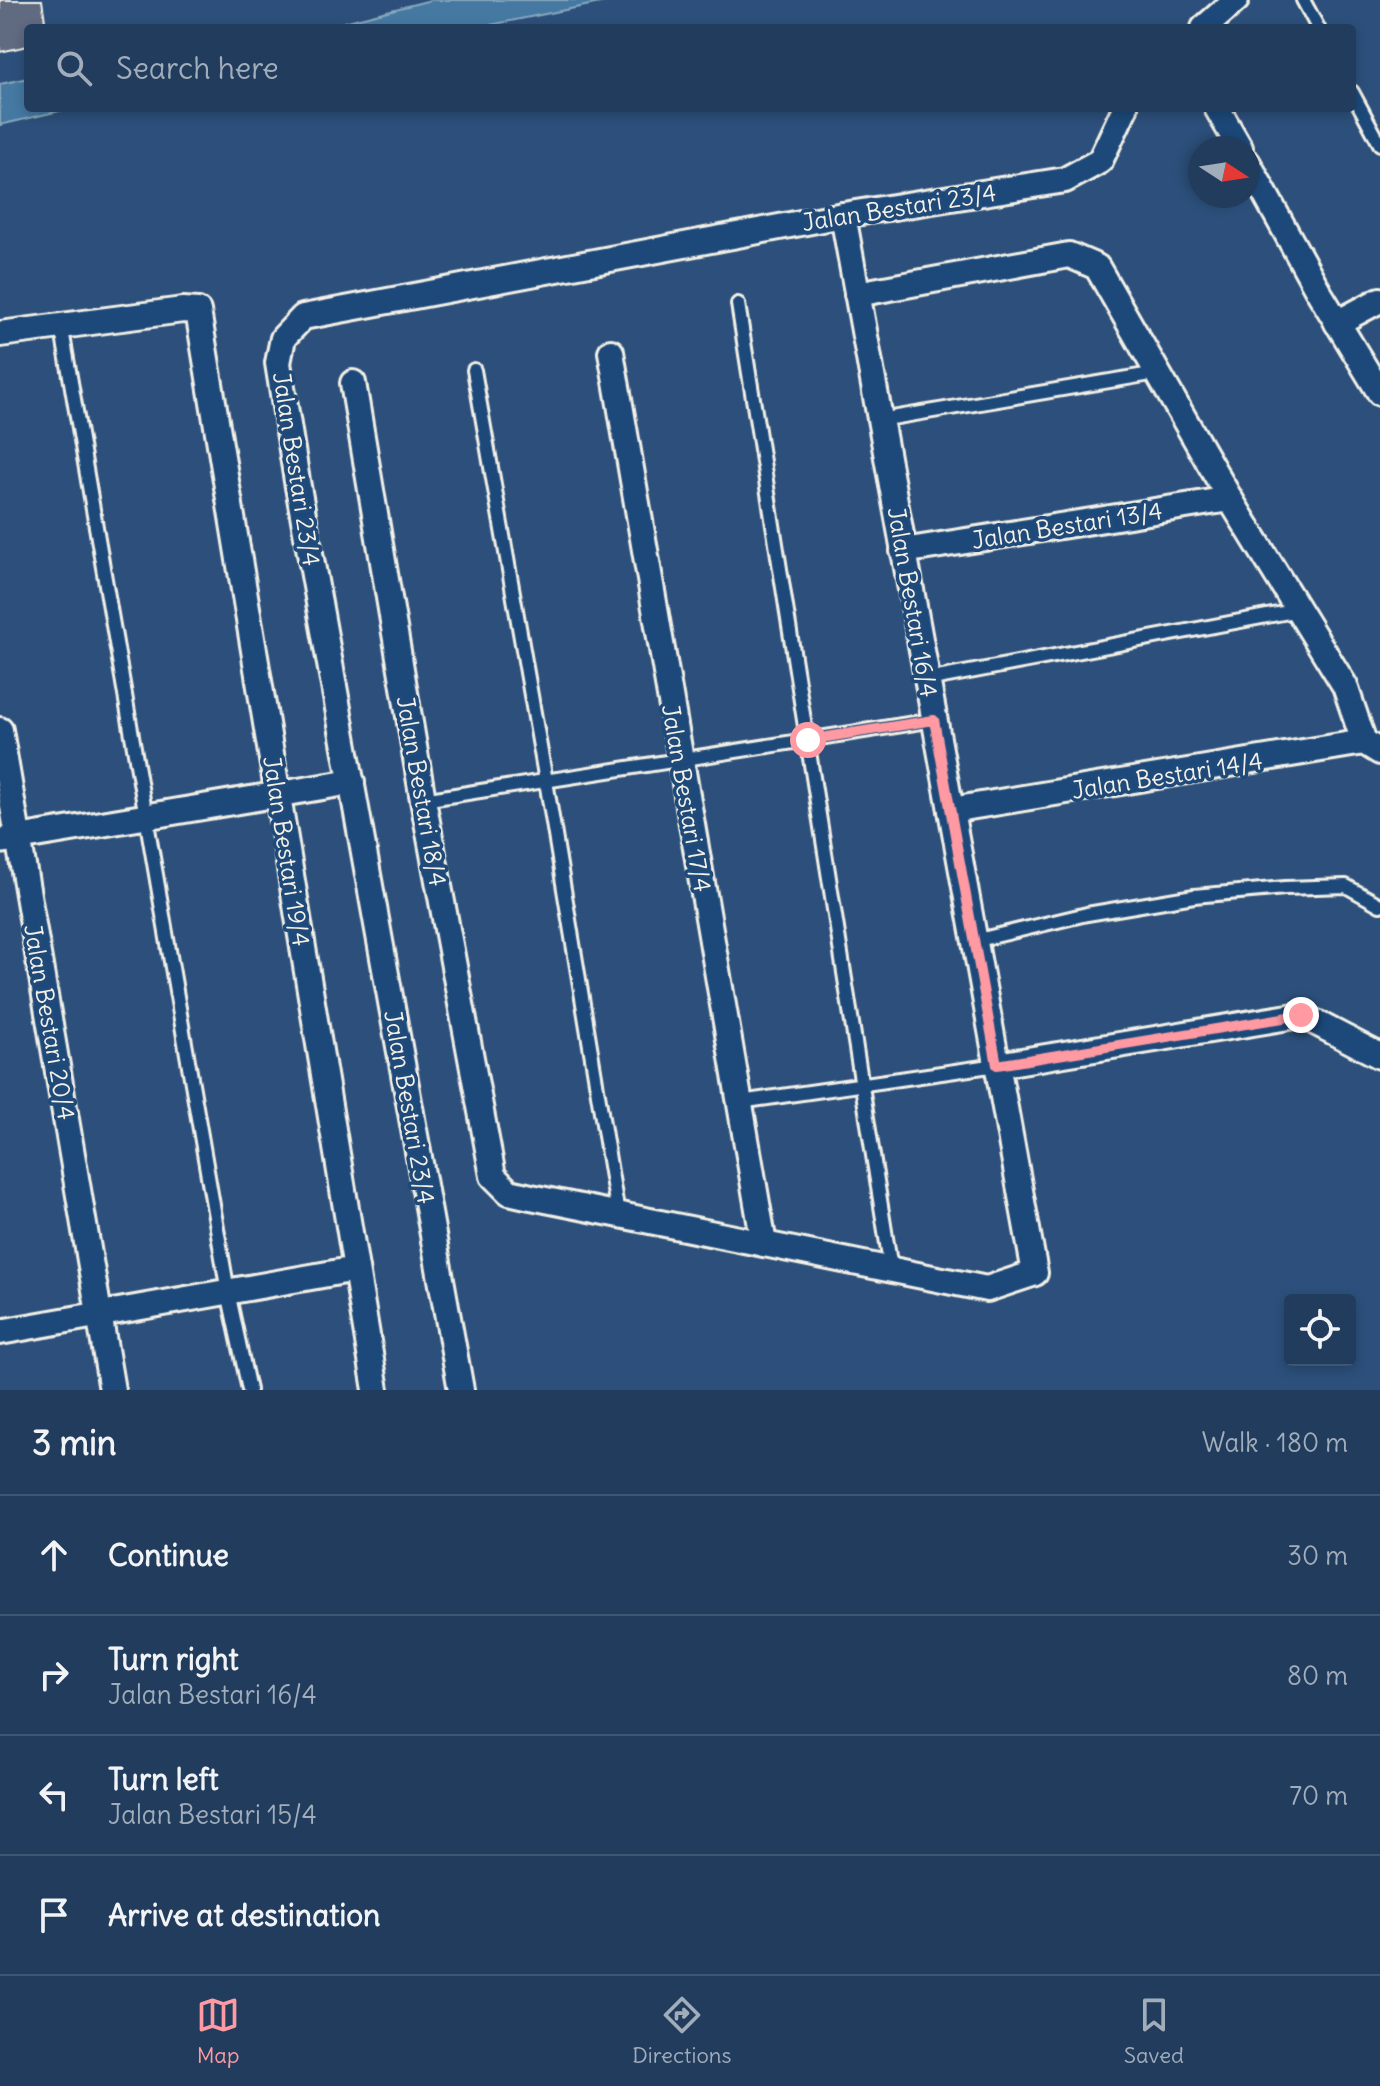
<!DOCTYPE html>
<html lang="en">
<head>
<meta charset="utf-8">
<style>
  body { margin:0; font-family:Delius,sans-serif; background:#294362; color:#f1f3f6 }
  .controls { position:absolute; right:24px; bottom:24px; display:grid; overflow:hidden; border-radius:8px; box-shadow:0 4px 12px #0003 }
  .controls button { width:72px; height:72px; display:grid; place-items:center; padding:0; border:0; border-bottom:2px solid #3e5672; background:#213c5c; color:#f1f3f6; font:40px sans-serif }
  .compass { position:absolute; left:1188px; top:136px; width:72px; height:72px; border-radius:50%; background:#213c5c; box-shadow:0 4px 12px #0003; rotate:102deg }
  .stop { position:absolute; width:24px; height:24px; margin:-18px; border:6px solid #ff9aa2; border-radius:50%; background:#fff }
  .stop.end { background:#ff9aa2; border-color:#fff; box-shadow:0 2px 8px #0008 }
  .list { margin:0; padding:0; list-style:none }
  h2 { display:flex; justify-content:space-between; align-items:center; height:104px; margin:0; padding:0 32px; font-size:34px }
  h2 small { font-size:26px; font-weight:400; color:#a2adbb }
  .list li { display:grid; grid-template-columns:52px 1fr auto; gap:24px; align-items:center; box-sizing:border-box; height:120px; padding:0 32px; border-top:2px solid #3e5672 }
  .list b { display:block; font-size:30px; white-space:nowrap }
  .list p { margin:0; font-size:26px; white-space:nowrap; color:#a2adbb }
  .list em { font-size:26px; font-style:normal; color:#a2adbb }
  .icon { flex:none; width:44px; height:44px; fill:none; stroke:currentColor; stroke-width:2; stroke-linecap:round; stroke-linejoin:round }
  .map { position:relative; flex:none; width:1380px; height:1390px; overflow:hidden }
  .search { position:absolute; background:#213c5c; box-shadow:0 4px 12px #0003; left:24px; right:24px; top:24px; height:88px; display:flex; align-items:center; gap:20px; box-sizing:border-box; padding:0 28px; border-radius:8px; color:#a2adbb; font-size:30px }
  .sheet { height:584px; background:#213c5c }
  nav { display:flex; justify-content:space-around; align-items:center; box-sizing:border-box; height:112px; border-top:2px solid #3e5672; background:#213c5c; font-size:22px; color:#a2adbb }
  nav a { display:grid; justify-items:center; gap:4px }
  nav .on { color:#ff9aa2 }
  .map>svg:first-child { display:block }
  .water { fill:#4479a2; stroke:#8aa9be; stroke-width:2 }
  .building { fill:#606a80; stroke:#f4f1e8; stroke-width:2 }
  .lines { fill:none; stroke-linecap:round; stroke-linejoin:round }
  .service-casing { stroke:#f4f1e8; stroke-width:18 }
  .minor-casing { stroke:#f4f1e8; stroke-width:30 }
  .service { stroke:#1f4a7a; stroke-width:12 }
  .minor { stroke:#1f4a7a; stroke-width:24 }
  .route { stroke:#ff9aa2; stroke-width:10 }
  .labels { text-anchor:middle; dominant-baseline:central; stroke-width:7; stroke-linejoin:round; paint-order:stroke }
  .street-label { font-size:24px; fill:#f4f1e8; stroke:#1f4a7a }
</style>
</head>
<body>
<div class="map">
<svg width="1380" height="1390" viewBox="0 0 1380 1390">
  <rect width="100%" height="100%" fill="#2c507b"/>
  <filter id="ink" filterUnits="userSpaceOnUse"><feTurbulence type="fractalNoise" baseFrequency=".0125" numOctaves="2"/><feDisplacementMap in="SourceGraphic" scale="16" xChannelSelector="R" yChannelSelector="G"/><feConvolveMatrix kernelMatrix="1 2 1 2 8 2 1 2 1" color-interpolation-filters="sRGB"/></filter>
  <g filter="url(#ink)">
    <g class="water">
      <path d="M 431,0 L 615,0 L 475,28 L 320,28 Z"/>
      <path d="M 28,78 L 28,108 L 72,108 L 0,125 L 0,84 Z"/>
    </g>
    <path class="building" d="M 0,0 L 42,0 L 46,28 L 28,28 L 28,46 L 0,52 Z"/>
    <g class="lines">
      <g class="service-casing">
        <g id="service">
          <path d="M 1303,0 L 1318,28"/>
          <path d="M 1352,92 L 1380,144"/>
          <path d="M 738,304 L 891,1269"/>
          <path d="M 61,324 L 228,1292 L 249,1390"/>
          <path d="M 474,370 L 546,781 L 618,1214"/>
          <path d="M 880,420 L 1157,373"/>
          <path d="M 927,680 L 1299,610"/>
          <path d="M 423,800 L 934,720"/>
          <path d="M 974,941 L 1087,914 L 1194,896 L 1285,888 L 1346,886 L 1380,905"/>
          <path d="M 740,1102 L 997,1065"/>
        </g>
      </g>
      <g class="minor-casing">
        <g id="minor">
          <path d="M 1204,28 L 1236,0"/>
          <path d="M 1217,108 L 1240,148"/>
          <path d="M 1248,163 L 1320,294 L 1380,393"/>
          <path d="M 857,294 L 1069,255 L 1097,267 L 1230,499 L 1345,686 L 1364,742"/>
          <path d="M 1337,323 L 1380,300"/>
          <path d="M 0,334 L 183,310 L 198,311 L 376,1390"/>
          <path d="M 611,352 L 764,1244"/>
          <path d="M 353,383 L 423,800 L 493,1176 L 509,1192 L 531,1197 L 987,1289 L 1035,1273 L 843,215"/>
          <path d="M 903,551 L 1230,499"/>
          <path d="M 0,730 L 112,1390"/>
          <path d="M 951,810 L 1364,742 L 1380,752"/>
          <path d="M 0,841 L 352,782"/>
          <path d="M 997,1065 L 1301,1015 L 1380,1056"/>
          <path d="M 0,1332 L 356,1269"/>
          <path d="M 461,1390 L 297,481 L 278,363 L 283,338 L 303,317 L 843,215 L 1065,180 L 1100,161 L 1125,108"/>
        </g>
      </g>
      <use href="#service" class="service"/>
      <use href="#minor" class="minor"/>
    </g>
  </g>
  <g class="lines" filter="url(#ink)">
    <path class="route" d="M 808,740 L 934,720 L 997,1065 L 1301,1015"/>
  </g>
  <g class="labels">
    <g class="street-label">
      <text transform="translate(899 207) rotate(-9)">Jalan Bestari 23/4</text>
      <text transform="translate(297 469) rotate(81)">Jalan Bestari 23/4</text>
      <text transform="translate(1067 525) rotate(-9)">Jalan Bestari 13/4</text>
      <text transform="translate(913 602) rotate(80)">Jalan Bestari 16/4</text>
      <text transform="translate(1167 775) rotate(-9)">Jalan Bestari 14/4</text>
      <text transform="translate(422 791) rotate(80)">Jalan Bestari 18/4</text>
      <text transform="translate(687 798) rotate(80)">Jalan Bestari 17/4</text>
      <text transform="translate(287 851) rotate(81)">Jalan Bestari 19/4</text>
      <text transform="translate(50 1022) rotate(80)">Jalan Bestari 20/4</text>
      <text transform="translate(410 1107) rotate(80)">Jalan Bestari 23/4</text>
    </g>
  </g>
</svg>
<div class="controls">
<button><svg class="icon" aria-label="locate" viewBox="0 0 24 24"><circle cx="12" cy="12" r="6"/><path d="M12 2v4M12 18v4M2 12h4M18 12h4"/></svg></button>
</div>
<svg class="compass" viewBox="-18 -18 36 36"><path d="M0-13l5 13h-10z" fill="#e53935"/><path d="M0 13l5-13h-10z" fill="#a2adbb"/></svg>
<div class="stop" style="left:808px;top:740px"></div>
<div class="stop end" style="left:1301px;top:1015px"></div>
<div class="search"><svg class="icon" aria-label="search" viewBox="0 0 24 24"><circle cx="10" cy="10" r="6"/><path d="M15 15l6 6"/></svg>Search here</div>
</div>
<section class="sheet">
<h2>3 min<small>Walk · 180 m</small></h2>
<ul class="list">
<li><svg class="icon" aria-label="ahead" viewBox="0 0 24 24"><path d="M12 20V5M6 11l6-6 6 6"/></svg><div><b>Continue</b></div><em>30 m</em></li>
<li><svg class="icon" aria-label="right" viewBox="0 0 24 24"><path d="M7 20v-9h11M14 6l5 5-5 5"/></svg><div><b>Turn right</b><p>Jalan Bestari 16/4</p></div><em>80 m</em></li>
<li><svg class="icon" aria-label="left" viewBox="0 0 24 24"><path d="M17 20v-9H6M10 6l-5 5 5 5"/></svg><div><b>Turn left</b><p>Jalan Bestari 15/4</p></div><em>70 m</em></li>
<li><svg class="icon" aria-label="arrive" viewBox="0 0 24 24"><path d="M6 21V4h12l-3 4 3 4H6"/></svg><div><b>Arrive at destination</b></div></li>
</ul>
</section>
<nav>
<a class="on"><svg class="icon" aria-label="map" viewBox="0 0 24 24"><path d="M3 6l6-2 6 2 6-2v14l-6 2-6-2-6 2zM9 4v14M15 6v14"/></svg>Map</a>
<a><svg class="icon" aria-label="directions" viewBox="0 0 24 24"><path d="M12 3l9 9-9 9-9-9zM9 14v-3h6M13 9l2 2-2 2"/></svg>Directions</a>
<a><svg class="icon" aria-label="saved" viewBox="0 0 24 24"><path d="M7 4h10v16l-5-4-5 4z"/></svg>Saved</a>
</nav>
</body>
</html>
